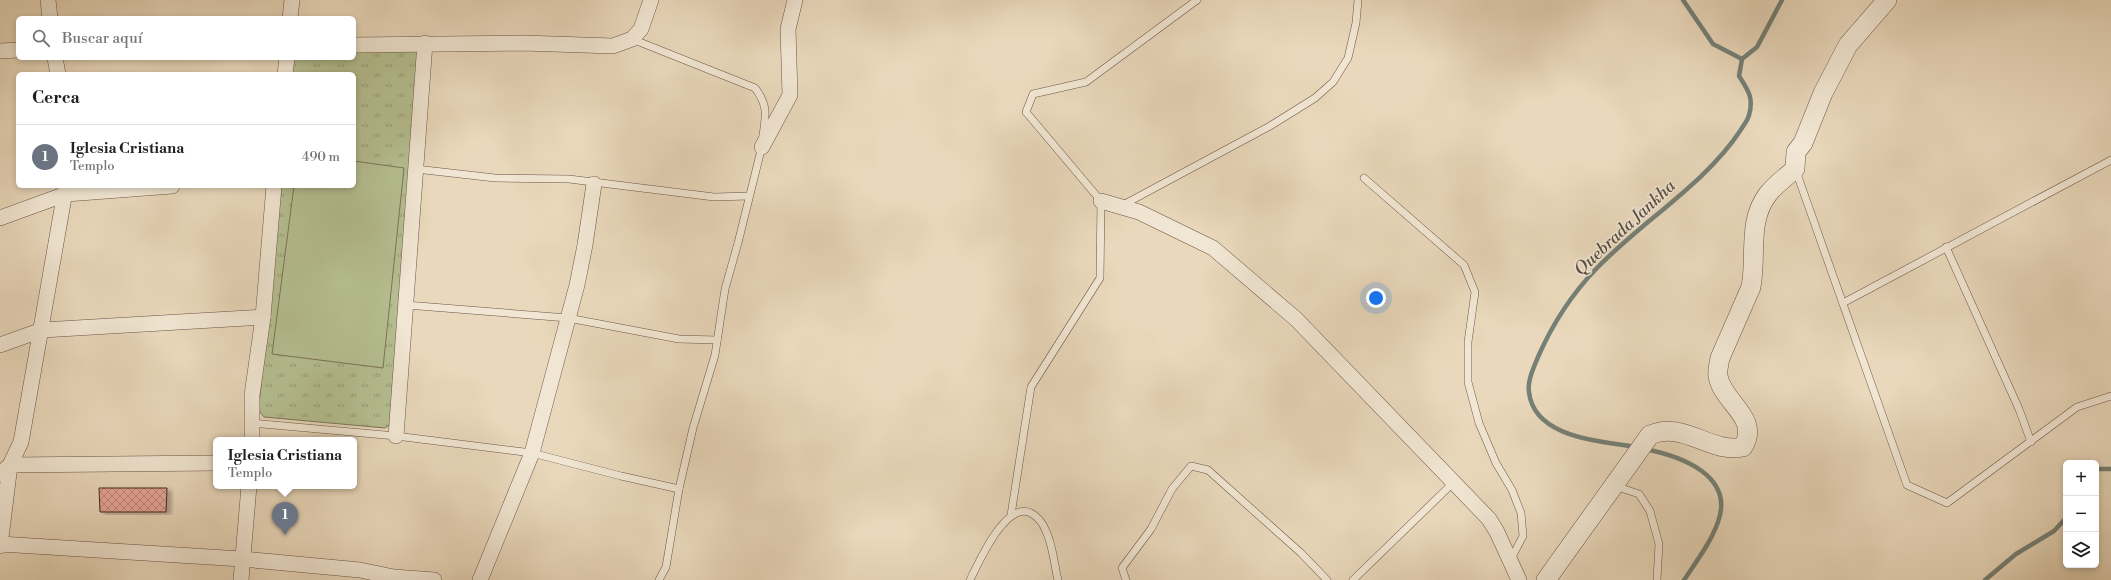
<!DOCTYPE html>
<html lang="es">
<head>
<meta charset="utf-8">
<style>
  body { margin:0; font-family:"Libre Bodoni",serif; background:#f2f2f2; color:#202124 }
  .controls { position:absolute; right:12px; bottom:12px; display:grid; overflow:hidden; border-radius:6px; box-shadow:0 2px 6px #0003 }
  .controls button { width:36px; height:36px; display:grid; place-items:center; padding:0; border:0; border-bottom:1px solid #e0e0e0; background:#fff; color:#202124; font:20px sans-serif }
  .you { position:absolute; left:1376px; top:298px; width:14px; height:14px; margin:-10px; border:3px solid #fff; border-radius:50%; background:#1a73e8; box-shadow:0 0 0 6px #1a73e833 }
  .badge { display:grid; place-items:center; width:26px; height:26px; border-radius:50%; background:#7c3aed; color:#fff; font-size:13px; font-weight:700 }
  .pin { position:absolute; translate:-50% -33px; filter:drop-shadow(0 1px 2px #0008) }
  .pin::after { content:''; position:absolute; top:21px; width:14px; height:12px; background:inherit; clip-path:polygon(0 0,100% 0,50% 100%) }
  .popup { position:absolute; left:213px; top:437px; width:144px; height:52px; box-sizing:border-box; display:grid; place-content:center; border-radius:6px; background:#fff; filter:drop-shadow(0 1px 3px #0005); font-size:13px; white-space:nowrap; color:#757577 }
  .popup b { font-size:15px; color:#202124 }
  .popup::after { content:''; position:absolute; left:50%; top:100%; margin-left:-8px; border:8px solid transparent; border-top-color:#fff }
  .list { margin:0; padding:0; list-style:none }
  h2 { display:flex; justify-content:space-between; align-items:center; height:52px; margin:0; padding:0 16px; font-size:17px }
  h2 small { font-size:13px; font-weight:400; color:#757577 }
  .list li { display:grid; grid-template-columns:26px 1fr auto; gap:12px; align-items:center; box-sizing:border-box; height:64px; padding:0 16px; border-top:1px solid #e0e0e0 }
  .list b { display:block; font-size:15px; white-space:nowrap }
  .list p { margin:0; font-size:13px; white-space:nowrap; color:#757577 }
  .list em { font-size:13px; font-style:normal; color:#757577 }
  .icon { flex:none; width:22px; height:22px; fill:none; stroke:currentColor; stroke-width:2; stroke-linecap:round; stroke-linejoin:round }
  .map { position:relative; flex:none; width:2111px; height:580px; overflow:hidden }
  .search { position:absolute; background:#fff; box-shadow:0 2px 6px #0003; left:16px; top:16px; width:340px; height:44px; display:flex; align-items:center; gap:10px; box-sizing:border-box; padding:0 14px; border-radius:6px; color:#757577; font-size:15px }
  .panel { position:absolute; background:#fff; box-shadow:0 2px 6px #0003; left:16px; top:72px; width:340px; height:116px; border-radius:6px }
  .map>svg:first-child { display:block }
  .grass { fill:url(#grass-tufts); stroke:#7c7458 }
  .green { fill:#b5bf91; stroke:#7c7458 }
  .lines { fill:none; stroke-linecap:round; stroke-linejoin:round }
  .stream { stroke:#758076; stroke-width:4.5 }
  .building { fill:url(#building-cross-hatch); stroke:#422920; filter:url(#shadow) }
  .service-casing { stroke:#6c5547; stroke-width:8 }
  .minor-casing { stroke:#6c5547; stroke-width:16 }
  .tertiary-casing { stroke:#6c5547; stroke-width:20 }
  .service { stroke:#f1e6d3; stroke-width:7 }
  .minor { stroke:#f1e6d3; stroke-width:15 }
  .tertiary { stroke:#f1e6d3; stroke-width:19 }
  .labels { text-anchor:middle; dominant-baseline:central; stroke-width:3; stroke-linejoin:round; paint-order:stroke }
  .water-label { font-size:17px; font-style:italic; fill:#574d44; stroke:#f1e6d3 }
</style>
</head>
<body>
<div class="map">
<svg width="2111" height="580" viewBox="0 0 2111 580">
  <defs>
    <pattern id="grass-tufts" width="24" height="20" patternUnits="userSpaceOnUse"><rect width="24" height="20" fill="#b5bf91"/><path d="M3 7l-1-3M5 7V3M7 7l1-3M15 17l-1-3M17 17v-4M19 17l1-3" fill="none" stroke="#959b76"/></pattern>
    <pattern id="building-cross-hatch" width="8" height="8" patternUnits="userSpaceOnUse"><rect width="8" height="8" fill="#e7a697"/><path d="M0 0l8 8M0 8l8-8" fill="none" stroke="#bd877b"/></pattern>
    <filter id="shadow"><feDropShadow dx="4.5" dy="2.5" stdDeviation="2" flood-color="#0004"/></filter>
  </defs>
  <rect width="100%" height="100%" fill="#e9d8bb"/>
  <filter id="stains"><feTurbulence type="fractalNoise" baseFrequency=".005" numOctaves="4"/><feColorMatrix values="0 0 0 0 .2 0 0 0 0 .09 0 0 0 0 .02 0 0 0 .5 -.17"/></filter>
  <radialGradient id="worn" r=".72"><stop offset=".6" stop-color="#630" stop-opacity="0"/><stop offset="1" stop-color="#630" stop-opacity=".3"/></radialGradient>
  <path class="grass" d="M 411,48 L 418,52 L 391,424 L 385,428 L 264,417 L 260,412 L 259,405 L 281,186 L 354,186 L 354,74 L 291,74 L 293,58 L 354,58 L 354,50 Z"/>
  <path class="green" d="M 354,161 L 404,168 L 383,368 L 272,354 L 294,186 L 354,186 Z"/>
  <g class="lines">
    <g class="stream">
      <path d="M 1683,0 L 1713,44 L 1742,59"/>
      <path d="M 1636,447 C 1600,441 1534,438 1529,392 C 1527,381 1534,367 1538,357 C 1552,325 1572,294 1596,269 C 1640,223 1706,183 1740,131 C 1743,126 1748,120 1749,115 C 1754,98 1748,90 1739,76 L 1742,59 L 1757,47 L 1782,0"/>
      <path d="M 1645,449 C 1680,456 1735,475 1718,522 C 1711,542 1696,562 1684,580"/>
      <path d="M 2096,469 L 2111,469"/>
      <path d="M 1985,580 L 2016,554 L 2054,531 L 2066,518"/>
    </g>
  </g>
  <path class="building" d="M 99,488 L 167,488 L 166,512 L 100,512 Z"/>
  <g class="lines">
    <g class="service-casing">
      <g id="service">
        <path d="M 632,39 L 755,88 C 768,105 766,115 763,135"/>
        <path d="M 416,169 L 495,178 L 569,179 L 714,197 L 749,196"/>
        <path d="M 1796,171 L 1907,485 L 1947,503 L 2077,407 L 2111,396"/>
        <path d="M 1364,178 L 1464,265 L 1475,292 L 1468,342 L 1468,382 L 1479,423 L 1496,463 L 1512,490 L 1521,513 L 1523,536 L 1511,559"/>
        <path d="M 1121,206 L 1270,126 L 1315,98 L 1333,82 L 1348,58 L 1356,23 L 1358,0"/>
        <path d="M 1946,247 L 2019,409 L 2031,442"/>
        <path d="M 1843,303 L 2111,160"/>
        <path d="M 406,305 L 568,318 L 679,339 L 717,340"/>
        <path d="M 252,423 L 396,436 L 532,453 L 621,476 L 679,489"/>
        <path d="M 1615,486 L 1639,494 L 1650,511 L 1659,544 L 1657,580"/>
        <path d="M 1011,515 L 1031,387 L 1100,278 L 1101,201 L 1026,112 L 1033,94 L 1086,82 L 1197,0"/>
        <path d="M 659,580 L 666,567 L 679,489 L 693,428 L 715,355 L 725,289 L 738,243 L 762,146"/>
        <path d="M 970,580 C 979,562 1008,495 1034,515 C 1038,518 1043,524 1045,529 C 1053,544 1054,564 1058,580"/>
        <path d="M 1126,580 L 1122,568 L 1151,529 L 1172,489 L 1191,466 L 1208,470 L 1301,553 L 1327,580"/>
        <path d="M 1353,580 L 1454,482"/>
      </g>
    </g>
    <g class="minor-casing">
      <g id="minor">
        <path d="M 48,0 L 50,18"/>
        <path d="M 290,18 L 292,0"/>
        <path d="M 354,45 L 523,43 L 613,46 L 632,39 L 641,29 L 651,0"/>
        <path d="M 0,51 L 18,50"/>
        <path d="M 55,58 L 58,74"/>
        <path d="M 285,74 L 287,58"/>
        <path d="M 762,147 L 790,95 L 788,29 L 795,0"/>
        <path d="M 1101,201 L 1139,212 L 1213,248 L 1296,319 L 1489,519 L 1497,532 L 1519,580"/>
        <path d="M 0,218 L 66,194 L 172,186"/>
        <path d="M 0,345 L 42,330 L 263,317"/>
        <path d="M 396,436 L 425,43"/>
        <path d="M 252,440 L 252,395 L 263,317 L 274,186"/>
        <path d="M 0,474 L 10,465 L 21,442 L 66,186"/>
        <path d="M 0,544 L 242,559 L 360,570 L 394,577 L 434,580"/>
        <path d="M 0,546 L 10,465 L 216,463"/>
        <path d="M 241,580 L 249,486"/>
        <path d="M 480,580 L 532,453 L 577,285 L 585,245 L 594,184"/>
      </g>
    </g>
    <g class="tertiary-casing">
      <path id="tertiary" d="M 1546,580 L 1650,435 C 1683,420 1710,454 1743,447 C 1761,418 1722,402 1718,376 C 1717,370 1719,364 1720,358 L 1751,287 C 1757,256 1747,221 1768,194 C 1775,185 1786,177 1795,169 L 1796,152 L 1803,143 L 1823,93 L 1848,45 L 1887,0"/>
    </g>
    <use href="#service" class="service"/>
    <use href="#minor" class="minor"/>
    <use href="#tertiary" class="tertiary"/>
  </g>
  <g class="labels">
    <g class="water-label">
      <text transform="translate(1625 228) rotate(-43)">Quebrada Jankha</text>
    </g>
  </g>
  <rect width="100%" height="100%" filter="url(#stains)"/>
  <rect width="100%" height="100%" fill="url(#worn)"/>
</svg>
<div class="controls">
<button>+</button>
<button>−</button>
<button><svg class="icon" aria-label="layers" viewBox="0 0 24 24"><path d="M12 4l9 5-9 5-9-5zM3 14l9 5 9-5"/></svg></button>
</div>
<div class="you"></div>
<div class="pin badge" style="left:285px;top:535px;background:#6b7280">1</div>
<div class="popup"><b>Iglesia Cristiana</b>Templo</div>
<div class="search"><svg class="icon" aria-label="search" viewBox="0 0 24 24"><circle cx="10" cy="10" r="6"/><path d="M15 15l6 6"/></svg>Buscar aquí</div>
<section class="panel">
<h2>Cerca<small></small></h2>
<ul class="list">
<li><span class="badge" style="background:#6b7280">1</span><div><b>Iglesia Cristiana</b><p>Templo</p></div><em>490 m</em></li>
</ul>
</section>
</div>
</body>
</html>
